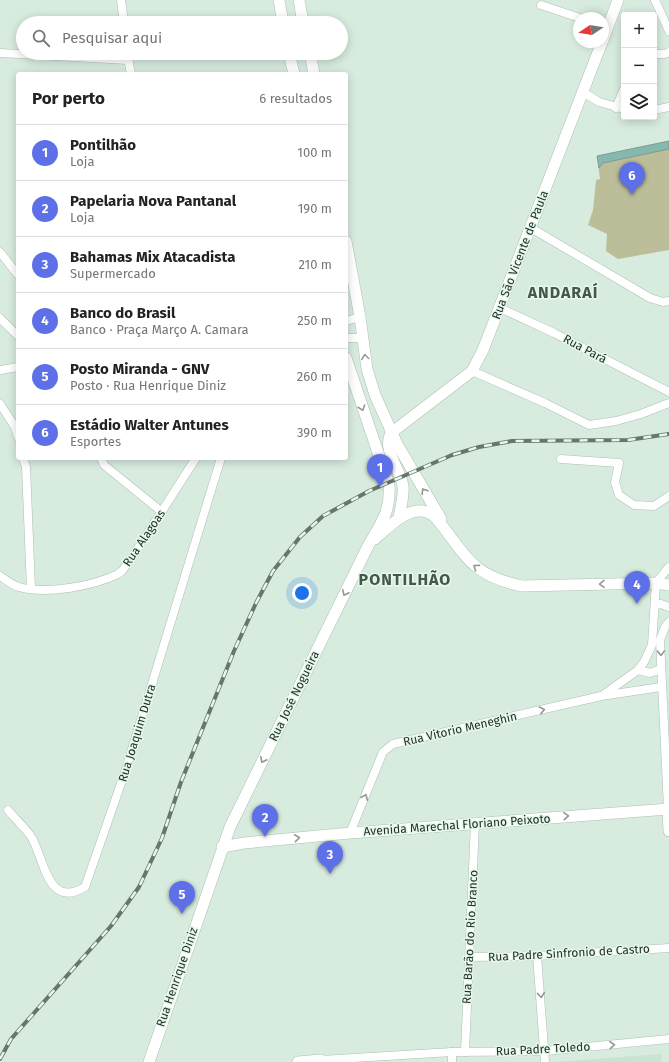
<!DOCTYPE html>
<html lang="pt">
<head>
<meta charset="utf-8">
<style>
  body { margin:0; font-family:"Fira Sans",sans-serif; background:#f2f2f2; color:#222 }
  .controls { position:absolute; right:12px; top:12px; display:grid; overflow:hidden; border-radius:4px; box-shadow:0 2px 10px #0003 }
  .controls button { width:36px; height:36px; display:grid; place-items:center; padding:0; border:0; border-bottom:1px solid #e0e0e0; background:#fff; color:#222; font:20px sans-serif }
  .compass { position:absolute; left:573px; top:12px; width:36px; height:36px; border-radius:50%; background:#fff; box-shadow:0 2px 10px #0003; rotate:258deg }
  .you { position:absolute; left:302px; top:593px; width:14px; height:14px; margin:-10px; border:3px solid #fff; border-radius:50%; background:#1a73e8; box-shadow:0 0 0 6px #1a73e833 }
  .badge { display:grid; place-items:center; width:26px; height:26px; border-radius:50%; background:#5e70e7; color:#fff; font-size:13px; font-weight:700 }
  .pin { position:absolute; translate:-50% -33px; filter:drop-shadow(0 1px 2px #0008) }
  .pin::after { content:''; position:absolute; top:21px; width:14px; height:12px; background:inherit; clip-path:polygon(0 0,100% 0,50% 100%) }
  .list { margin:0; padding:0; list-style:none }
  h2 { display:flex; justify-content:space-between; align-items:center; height:52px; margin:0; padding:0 16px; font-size:17px }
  h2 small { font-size:13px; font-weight:400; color:#767676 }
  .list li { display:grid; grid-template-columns:26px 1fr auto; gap:12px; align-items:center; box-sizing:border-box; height:56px; padding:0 16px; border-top:1px solid #e0e0e0 }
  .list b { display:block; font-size:15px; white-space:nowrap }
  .list p { margin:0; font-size:13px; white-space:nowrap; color:#767676 }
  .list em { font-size:13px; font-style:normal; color:#767676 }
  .icon { flex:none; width:22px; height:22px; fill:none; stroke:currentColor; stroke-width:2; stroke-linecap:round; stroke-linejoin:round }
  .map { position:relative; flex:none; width:669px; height:1062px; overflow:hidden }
  .search { position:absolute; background:#fff; box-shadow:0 2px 10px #0003; left:16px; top:16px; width:332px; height:44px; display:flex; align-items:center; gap:10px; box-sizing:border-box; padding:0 14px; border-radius:22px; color:#767676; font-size:15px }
  .panel { position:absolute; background:#fff; box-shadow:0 2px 10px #0003; left:16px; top:72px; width:332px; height:388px; border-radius:4px }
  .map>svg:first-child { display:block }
  .built { fill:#c8e3d1 }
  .green { fill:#bcbe99 }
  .building { fill:#85b9ae; stroke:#829a94 }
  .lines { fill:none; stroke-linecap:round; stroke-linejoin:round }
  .street-casing { stroke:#adc0b4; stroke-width:9 }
  .secondary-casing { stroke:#adc0b4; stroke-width:12 }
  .street { stroke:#fff; stroke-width:8 }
  .secondary { stroke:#fff; stroke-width:11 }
  .rail-casing { stroke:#68746c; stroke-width:4 }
  .rail { stroke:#e4f9eb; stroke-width:2.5; stroke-dasharray:8; stroke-linecap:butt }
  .oneway { stroke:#949895 }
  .labels { text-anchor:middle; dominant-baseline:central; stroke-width:3; stroke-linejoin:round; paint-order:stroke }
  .street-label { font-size:12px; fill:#28302b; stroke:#e4f9eb }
  .district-label { font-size:16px; font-weight:bold; letter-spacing:1px; fill:#45564b; stroke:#e4f9eb }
</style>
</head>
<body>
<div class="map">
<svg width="669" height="1062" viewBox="0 0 669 1062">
  <rect width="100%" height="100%" fill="#d7ebde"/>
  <path class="built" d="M 661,1054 L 662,1062 L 556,1062 Z"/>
  <path class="green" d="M 669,141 L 669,250 L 618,259 L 606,251 L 607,234 L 588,225 L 593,210 L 596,180 L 600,179 L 597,156 Z"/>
  <path class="building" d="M 669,141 L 669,149 L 603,163 L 599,168 L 597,156 Z"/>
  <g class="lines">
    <g class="street-casing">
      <g id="street">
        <path d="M 121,0 L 124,23"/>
        <path d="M 655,0 L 669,31"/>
        <path d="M 541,5 L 580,18"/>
        <path d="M 0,53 L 128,60"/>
        <path d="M 127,53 L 131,74"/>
        <path d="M 654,54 L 665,54 L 669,52"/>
        <path d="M 583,92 L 599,102 L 624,109"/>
        <path d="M 616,108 L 624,89"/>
        <path d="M 654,110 L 669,107"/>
        <path d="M 531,228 L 650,298 L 663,302 L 669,301"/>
        <path d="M 0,252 L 18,275"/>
        <path d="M 500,308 L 554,333 L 669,392"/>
        <path d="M 0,318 L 18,336"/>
        <path d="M 346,321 L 360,317"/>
        <path d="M 346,338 L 362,338"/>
        <path d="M 0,370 L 18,367"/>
        <path d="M 472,371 L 545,403 L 589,425 L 616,421 L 641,414 L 669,403"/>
        <path d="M 0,404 L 15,427 L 18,437"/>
        <path d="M 23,458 L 26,467 L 31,589"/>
        <path d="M 101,458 L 104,465 L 162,512"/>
        <path d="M 561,459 L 619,463 L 615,482 L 619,495 L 634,505 L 654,506 L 669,496"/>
        <path d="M 0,576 C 6,580 12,585 19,587 C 46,595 93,586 118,574 L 122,571 L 135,553 L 196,458"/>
        <path d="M 655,605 L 661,604 L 669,607"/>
        <path d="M 638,670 L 650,673 L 661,669"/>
        <path d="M 603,695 L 638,670 L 644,662 L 652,645 L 656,583 L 669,567"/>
        <path d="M 668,809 L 660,640 L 665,627 L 669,622"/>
        <path d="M 8,810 C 15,819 26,828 32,838 C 45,862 48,909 85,887 L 126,769 L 221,458"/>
        <path d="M 350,833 L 383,752 L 393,744 L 601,696 L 661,687"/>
        <path d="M 537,956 L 545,1062"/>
        <path d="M 469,957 L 537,956 L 669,948"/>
        <path d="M 452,1052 L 452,1062"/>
        <path d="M 465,1052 L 475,823"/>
        <path d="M 321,1060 L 452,1052 L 545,1051 L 669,1039"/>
      </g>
    </g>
    <g class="secondary-casing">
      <g id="secondary">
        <path d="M 279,0 L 283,23"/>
        <path d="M 299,0 L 303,23"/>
        <path d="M 603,40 L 618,0"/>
        <path d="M 289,53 L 294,74"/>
        <path d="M 310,53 L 314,74"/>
        <path d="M 346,241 L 360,317 L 367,369 L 375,395 L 397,444 L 441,519"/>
        <path d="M 399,517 C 401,507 404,496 403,486 C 400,468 382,450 391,433 L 472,371 L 483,350 L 602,42"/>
        <path d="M 375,539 C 390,525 416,498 436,518 C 467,556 470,575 522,586 L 656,583 L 669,585"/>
        <path d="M 668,809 L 669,831"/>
        <path d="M 222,847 L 244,843 L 350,833 L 669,809"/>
        <path d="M 149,1062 L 230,827 L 368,546 C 381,523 391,512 389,485 L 346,358"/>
        <path d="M 298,1062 L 321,1060 L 321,1062"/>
      </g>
    </g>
    <use href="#street" class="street"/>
    <use href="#secondary" class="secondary"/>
    <g class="rail-casing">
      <path id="rail" d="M 0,1059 L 11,1039 L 111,926 L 139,887 L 162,838 L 181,782 L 234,651 L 256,603 L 273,571 L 300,537 L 323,516 L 369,491 L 452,455 L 479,447 L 512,441 L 628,440 L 669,434"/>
    </g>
    <use href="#rail" class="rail"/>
  </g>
  <defs><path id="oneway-chevron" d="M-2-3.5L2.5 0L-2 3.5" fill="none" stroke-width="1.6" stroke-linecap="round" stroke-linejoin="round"/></defs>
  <g class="oneway">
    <use href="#oneway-chevron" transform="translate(365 357) rotate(-98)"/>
    <use href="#oneway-chevron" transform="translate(362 408) rotate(71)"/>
    <use href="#oneway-chevron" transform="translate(424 491) rotate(-122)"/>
    <use href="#oneway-chevron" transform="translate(476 567) rotate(-144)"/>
    <use href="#oneway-chevron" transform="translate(602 584) rotate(179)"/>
    <use href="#oneway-chevron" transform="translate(345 593) rotate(116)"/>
    <use href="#oneway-chevron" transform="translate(661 653) rotate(88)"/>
    <use href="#oneway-chevron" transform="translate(542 710) rotate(-13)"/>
    <use href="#oneway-chevron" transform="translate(263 760) rotate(116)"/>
    <use href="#oneway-chevron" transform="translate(365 797) rotate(-68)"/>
    <use href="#oneway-chevron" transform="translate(566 816) rotate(-4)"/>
    <use href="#oneway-chevron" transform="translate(297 838) rotate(-6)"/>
    <use href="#oneway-chevron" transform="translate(541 995) rotate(85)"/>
    <use href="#oneway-chevron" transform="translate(612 1045) rotate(-5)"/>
  </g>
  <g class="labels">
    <g class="street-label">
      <text transform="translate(520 255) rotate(-69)">Rua São Vicente de Paula</text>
      <text transform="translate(585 349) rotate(28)">Rua Pará</text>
      <text transform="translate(144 538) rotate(-56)">Rua Alagoas</text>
      <text transform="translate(294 696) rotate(-64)">Rua José Nogueira</text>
      <text transform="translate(460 729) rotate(-13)">Rua Vitorio Meneghin</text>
      <text transform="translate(137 733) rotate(-73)">Rua Joaquim Dutra</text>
      <text transform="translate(457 825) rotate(-4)">Avenida Marechal Floriano Peixoto</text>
      <text transform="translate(470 937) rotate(-87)">Rua Barão do Rio Branco</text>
      <text transform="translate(569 953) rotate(-3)">Rua Padre Sinfronio de Castro</text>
      <text transform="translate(177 977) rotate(-71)">Rua Henrique Diniz</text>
      <text transform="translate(543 1049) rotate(-3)">Rua Padre Toledo</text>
    </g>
    <g class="district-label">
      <text x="563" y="292">ANDARAÍ</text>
      <text x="405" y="579">PONTILHÃO</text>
    </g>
  </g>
</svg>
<div class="controls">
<button>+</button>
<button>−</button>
<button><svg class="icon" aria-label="layers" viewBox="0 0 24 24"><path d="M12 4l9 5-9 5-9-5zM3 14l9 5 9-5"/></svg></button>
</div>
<svg class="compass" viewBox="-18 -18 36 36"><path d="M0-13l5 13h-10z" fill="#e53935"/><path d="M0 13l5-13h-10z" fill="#767676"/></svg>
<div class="you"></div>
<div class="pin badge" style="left:380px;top:487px">1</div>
<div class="pin badge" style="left:265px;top:837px">2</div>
<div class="pin badge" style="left:330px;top:874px">3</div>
<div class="pin badge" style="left:637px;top:604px">4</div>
<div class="pin badge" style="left:182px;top:914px">5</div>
<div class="pin badge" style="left:632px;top:195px">6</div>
<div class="search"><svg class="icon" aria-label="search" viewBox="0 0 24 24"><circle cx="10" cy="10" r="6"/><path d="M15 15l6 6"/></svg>Pesquisar aqui</div>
<section class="panel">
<h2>Por perto<small>6 resultados</small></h2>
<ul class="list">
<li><span class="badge">1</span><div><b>Pontilhão</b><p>Loja</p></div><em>100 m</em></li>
<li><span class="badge">2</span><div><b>Papelaria Nova Pantanal</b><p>Loja</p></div><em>190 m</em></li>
<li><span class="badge">3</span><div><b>Bahamas Mix Atacadista</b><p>Supermercado</p></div><em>210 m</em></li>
<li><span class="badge">4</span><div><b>Banco do Brasil</b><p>Banco · Praça Março A. Camara</p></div><em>250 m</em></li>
<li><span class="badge">5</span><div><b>Posto Miranda - GNV</b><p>Posto · Rua Henrique Diniz</p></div><em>260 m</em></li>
<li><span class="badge">6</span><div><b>Estádio Walter Antunes</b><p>Esportes</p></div><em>390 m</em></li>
</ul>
</section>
</div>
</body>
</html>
